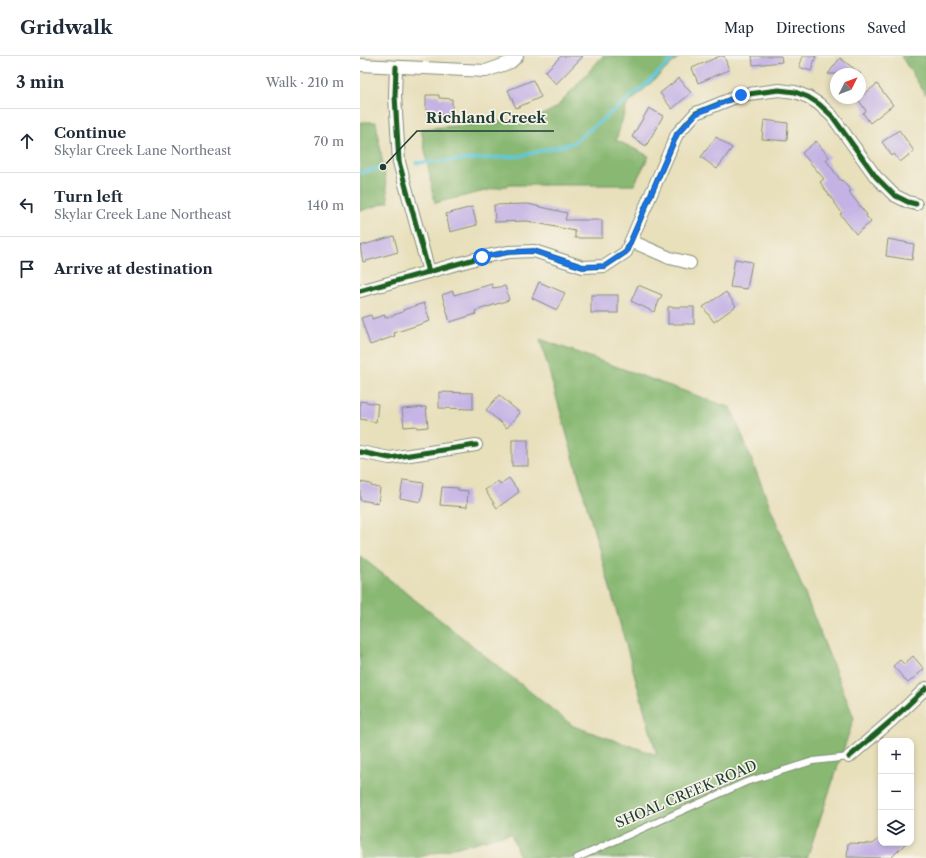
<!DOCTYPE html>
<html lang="en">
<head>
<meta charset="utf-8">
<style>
  body { margin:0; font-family:"Libre Caslon Text",serif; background:#f6f6f7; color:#1f2937 }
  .controls { position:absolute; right:12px; bottom:12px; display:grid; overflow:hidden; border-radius:8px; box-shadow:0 2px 6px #0003 }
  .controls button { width:36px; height:36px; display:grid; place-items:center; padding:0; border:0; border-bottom:1px solid #e0e1e3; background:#fff; color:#1f2937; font:20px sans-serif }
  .compass { position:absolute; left:470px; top:12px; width:36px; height:36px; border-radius:50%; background:#fff; box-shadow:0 2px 6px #0003; rotate:48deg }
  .stop { position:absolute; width:12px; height:12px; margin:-9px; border:3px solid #1a73e8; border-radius:50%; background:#fff }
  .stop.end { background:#1a73e8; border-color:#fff; box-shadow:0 1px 4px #0008 }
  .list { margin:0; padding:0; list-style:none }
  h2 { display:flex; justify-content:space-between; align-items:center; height:52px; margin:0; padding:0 16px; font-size:17px }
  h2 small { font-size:13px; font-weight:400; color:#747a83 }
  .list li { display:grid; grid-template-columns:26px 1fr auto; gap:12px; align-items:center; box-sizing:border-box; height:64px; padding:0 16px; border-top:1px solid #e0e1e3 }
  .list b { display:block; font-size:15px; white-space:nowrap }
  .list p { margin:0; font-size:13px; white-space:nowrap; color:#747a83 }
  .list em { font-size:13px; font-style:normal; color:#747a83 }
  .icon { flex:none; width:22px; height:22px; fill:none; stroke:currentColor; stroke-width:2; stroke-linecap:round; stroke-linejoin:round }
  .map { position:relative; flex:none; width:566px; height:802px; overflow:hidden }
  header { display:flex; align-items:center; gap:24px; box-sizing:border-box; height:56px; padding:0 20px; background:#fff; border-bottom:1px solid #e0e1e3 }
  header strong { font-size:19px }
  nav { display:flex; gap:22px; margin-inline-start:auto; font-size:14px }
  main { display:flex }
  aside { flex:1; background:#fff }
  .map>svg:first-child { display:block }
  .forest { fill:#88b872; stroke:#547a53 }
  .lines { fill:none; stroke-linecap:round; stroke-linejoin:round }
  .stream { stroke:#5fc7db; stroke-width:3.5 }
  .building { fill:#c4b2e5 }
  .service-casing { stroke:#848e78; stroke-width:8 }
  .minor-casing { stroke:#848e78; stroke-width:14 }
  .service { stroke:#fff; stroke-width:6 }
  .minor { stroke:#fff; stroke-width:12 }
  .cycleway-casing { stroke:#f7f3e8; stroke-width:8 }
  .cycleway { stroke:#1b5e20; stroke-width:5 }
  .route { stroke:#1a73e8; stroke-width:5 }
  .labels { text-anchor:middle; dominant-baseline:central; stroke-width:3.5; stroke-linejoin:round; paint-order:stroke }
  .street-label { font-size:14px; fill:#1f3d34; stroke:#f7f3e8 }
  .leader { fill:none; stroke:#1f3d34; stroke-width:1.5 }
  .callout-dot { fill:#1f3d34; stroke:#f7f3e8; stroke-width:1.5 }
  .callout-label { font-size:15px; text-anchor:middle; font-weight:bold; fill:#1f3d34; stroke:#f7f3e8; stroke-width:3.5; stroke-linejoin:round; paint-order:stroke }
</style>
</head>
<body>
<header>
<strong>Gridwalk</strong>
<nav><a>Map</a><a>Directions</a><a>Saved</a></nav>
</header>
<main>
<aside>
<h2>3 min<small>Walk · 210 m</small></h2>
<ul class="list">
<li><svg class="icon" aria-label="ahead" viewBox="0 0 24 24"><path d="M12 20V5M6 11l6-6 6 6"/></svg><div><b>Continue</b><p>Skylar Creek Lane Northeast</p></div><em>70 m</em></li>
<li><svg class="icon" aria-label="left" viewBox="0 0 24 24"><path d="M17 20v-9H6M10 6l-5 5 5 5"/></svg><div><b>Turn left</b><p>Skylar Creek Lane Northeast</p></div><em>140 m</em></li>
<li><svg class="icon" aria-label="arrive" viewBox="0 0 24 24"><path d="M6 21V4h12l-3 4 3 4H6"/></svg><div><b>Arrive at destination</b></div></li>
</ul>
</aside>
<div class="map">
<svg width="566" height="802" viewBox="0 0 566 802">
  <rect width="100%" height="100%" fill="#f7f3e8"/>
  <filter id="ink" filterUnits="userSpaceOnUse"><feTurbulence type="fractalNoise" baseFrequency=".025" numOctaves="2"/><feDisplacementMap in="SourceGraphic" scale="8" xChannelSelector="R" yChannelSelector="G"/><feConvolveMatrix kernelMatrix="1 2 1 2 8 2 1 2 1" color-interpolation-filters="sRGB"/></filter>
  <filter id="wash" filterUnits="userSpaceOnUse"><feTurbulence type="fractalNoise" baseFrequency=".012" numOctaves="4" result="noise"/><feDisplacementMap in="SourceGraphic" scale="16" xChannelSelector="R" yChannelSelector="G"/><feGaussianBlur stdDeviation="0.9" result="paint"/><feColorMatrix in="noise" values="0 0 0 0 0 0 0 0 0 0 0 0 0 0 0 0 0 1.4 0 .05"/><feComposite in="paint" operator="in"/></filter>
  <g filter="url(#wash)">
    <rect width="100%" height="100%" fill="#e8dfbb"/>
    <g class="forest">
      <path d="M 243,0 L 320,0 L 267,49 L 256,84 L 289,100 L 274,129 L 150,129 L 75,147 L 61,73 L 174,63 L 196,52 Z"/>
      <path d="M 541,0 L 566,0 L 566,39 Z"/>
      <path d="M 0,66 L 16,66 L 29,146 L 0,155 Z"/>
      <path d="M 180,283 L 371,352 L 494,662 L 447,802 L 160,802 L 151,777 L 56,802 L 0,802 L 0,500 L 213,670 L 297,699 Z"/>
    </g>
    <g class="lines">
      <g class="stream">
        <path d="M 56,107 L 160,100 L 213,87 L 283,31 L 316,0"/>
        <path d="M 0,117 L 23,111"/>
      </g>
    </g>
    <g id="blocks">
      <g class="building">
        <path d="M 201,0 L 223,0 L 196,28 L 185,16 Z"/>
        <path d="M 360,0 L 364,0 L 369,14 L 338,27 L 332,12 Z"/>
        <path d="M 392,0 L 421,0 L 422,6 L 393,9 Z"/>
        <path d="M 443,0 L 456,0 L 451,15 L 439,11 Z"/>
        <path d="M 480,2 L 501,18 L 468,18 Z"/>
        <path d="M 319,22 L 331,37 L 312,53 L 300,37 Z"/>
        <path d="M 173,24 L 181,41 L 156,52 L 148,34 Z"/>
        <path d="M 517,28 L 533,49 L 510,67 L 503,57 L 506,55 L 498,43 Z"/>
        <path d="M 66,39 L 79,39 L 79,42 L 92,43 L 92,59 L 66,58 Z"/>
        <path d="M 289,52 L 303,60 L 286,90 L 272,81 Z"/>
        <path d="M 404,64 L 428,67 L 427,85 L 402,83 Z"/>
        <path d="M 539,74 L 554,95 L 540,106 L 534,98 L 532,100 L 522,86 Z"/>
        <path d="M 356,81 L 372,92 L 357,113 L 341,101 Z"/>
        <path d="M 456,85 L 469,101 L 466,104 L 481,125 L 482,124 L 491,135 L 489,136 L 507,159 L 506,160 L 511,166 L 496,178 L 480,158 L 482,157 L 460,126 L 464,123 L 442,97 Z"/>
        <path d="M 168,148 L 207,157 L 205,164 L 242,164 L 242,182 L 215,182 L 215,175 L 167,165 L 135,166 L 134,149 Z"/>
        <path d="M 112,151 L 117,169 L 90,176 L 86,158 Z"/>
        <path d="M 34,180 L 38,196 L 3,206 L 0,190 Z"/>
        <path d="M 528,183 L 554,188 L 552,204 L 526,200 Z"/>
        <path d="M 375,203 L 392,206 L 387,233 L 370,231 Z"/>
        <path d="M 179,226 L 205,237 L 197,254 L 172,242 Z"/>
        <path d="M 132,228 L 133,232 L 145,230 L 149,244 L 115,255 L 116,258 L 90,266 L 82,239 L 93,235 L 94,239 Z"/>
        <path d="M 278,229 L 302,239 L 294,256 L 271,245 Z"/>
        <path d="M 366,236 L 376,250 L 354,266 L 343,251 Z"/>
        <rect x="231" y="239" width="27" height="18"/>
        <path d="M 64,247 L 70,265 L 34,277 L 35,280 L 10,289 L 1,262 L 11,259 L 12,263 L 25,259 L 25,262 L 43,256 L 43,254 Z"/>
        <rect x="308" y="251" width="26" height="17"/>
        <path d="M 79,336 L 113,337 L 113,353 L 79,352 Z"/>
        <path d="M 139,339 L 160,357 L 147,372 L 126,354 Z"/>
        <path d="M 0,345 L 18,348 L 16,366 L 0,363 Z"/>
        <path d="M 66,351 L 68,371 L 57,372 L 56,370 L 44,371 L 42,353 Z"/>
        <rect x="152" y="384" width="16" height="26"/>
        <path d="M 149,422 L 159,436 L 137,452 L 125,434 L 138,425 L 140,428 Z"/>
        <path d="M 43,424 L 64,427 L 61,446 L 40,442 Z"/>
        <path d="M 0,426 L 11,428 L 11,430 L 20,432 L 18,447 L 0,444 Z"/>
        <path d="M 82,431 L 98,432 L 98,434 L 108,435 L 107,451 L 80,449 Z"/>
        <path d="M 553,600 L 564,613 L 548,627 L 533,610 L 540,604 L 544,608 Z"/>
        <path d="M 521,781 L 521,787 L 546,787 L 531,802 L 487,801 L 488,787 L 513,788 Z"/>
      </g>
    </g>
  </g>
  <g filter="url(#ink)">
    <use href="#blocks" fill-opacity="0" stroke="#848e78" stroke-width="1"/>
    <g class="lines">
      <g class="service-casing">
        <path id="service" d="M 217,802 L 386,726 L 453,705 L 489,701"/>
      </g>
      <g class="minor-casing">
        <g id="minor">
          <path d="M 0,9 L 126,15 L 151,6 L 157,0"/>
          <path d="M 36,11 L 35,40 L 39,106 L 69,216"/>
          <path d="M 271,185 L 310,202 L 330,207"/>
          <path d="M 0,235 L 122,201 L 149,196 L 174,195 L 223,211 L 245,210 L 266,196 L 317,78 L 336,57 L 381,39 L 419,34 L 435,36 L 448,41 L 459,48 L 472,60 L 516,121 L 534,139 L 548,146 L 556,148"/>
          <path d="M 0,396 L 30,402 L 116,389"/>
          <path d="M 489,701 L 532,664 L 566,632"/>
        </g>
      </g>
      <use href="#service" class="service"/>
      <use href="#minor" class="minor"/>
      <g class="cycleway-casing">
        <g id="cycleway">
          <path d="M 36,11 L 35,40 L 39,106 L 69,216"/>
          <path d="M 0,235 L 122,201 L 149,196 L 174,195 L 223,211 L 245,210 L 266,196 L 317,78 L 336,57 L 381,39 L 419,34 L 435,36 L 448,41 L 459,48 L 472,60 L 516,121 L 534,139 L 548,146 L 556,148"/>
          <path d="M 0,396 L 30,402 L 116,389"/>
          <path d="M 489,701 L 532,664 L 566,632"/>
        </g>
      </g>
      <use href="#cycleway" class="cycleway"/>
    </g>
  </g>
  <g class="lines" filter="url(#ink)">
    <path class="route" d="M 122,201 L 149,196 L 174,195 L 223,211 L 245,210 L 266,196 L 317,78 L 336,58 L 381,39"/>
  </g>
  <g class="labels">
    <g class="street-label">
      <text transform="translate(326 738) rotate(-23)">SHOAL CREEK ROAD</text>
    </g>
  </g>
  <path class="leader" d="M23 111L57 75H194"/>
  <circle class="callout-dot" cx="23" cy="111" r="4"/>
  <g class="callout-label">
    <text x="126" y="67">Richland Creek</text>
  </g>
</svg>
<div class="controls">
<button>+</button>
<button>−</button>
<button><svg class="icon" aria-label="layers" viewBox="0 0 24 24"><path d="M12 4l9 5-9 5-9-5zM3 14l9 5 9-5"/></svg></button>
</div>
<svg class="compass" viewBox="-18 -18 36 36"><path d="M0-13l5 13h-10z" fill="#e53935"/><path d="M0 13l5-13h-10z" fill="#747a83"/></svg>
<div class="stop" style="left:122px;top:201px"></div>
<div class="stop end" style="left:381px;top:39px"></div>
</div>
</main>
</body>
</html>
